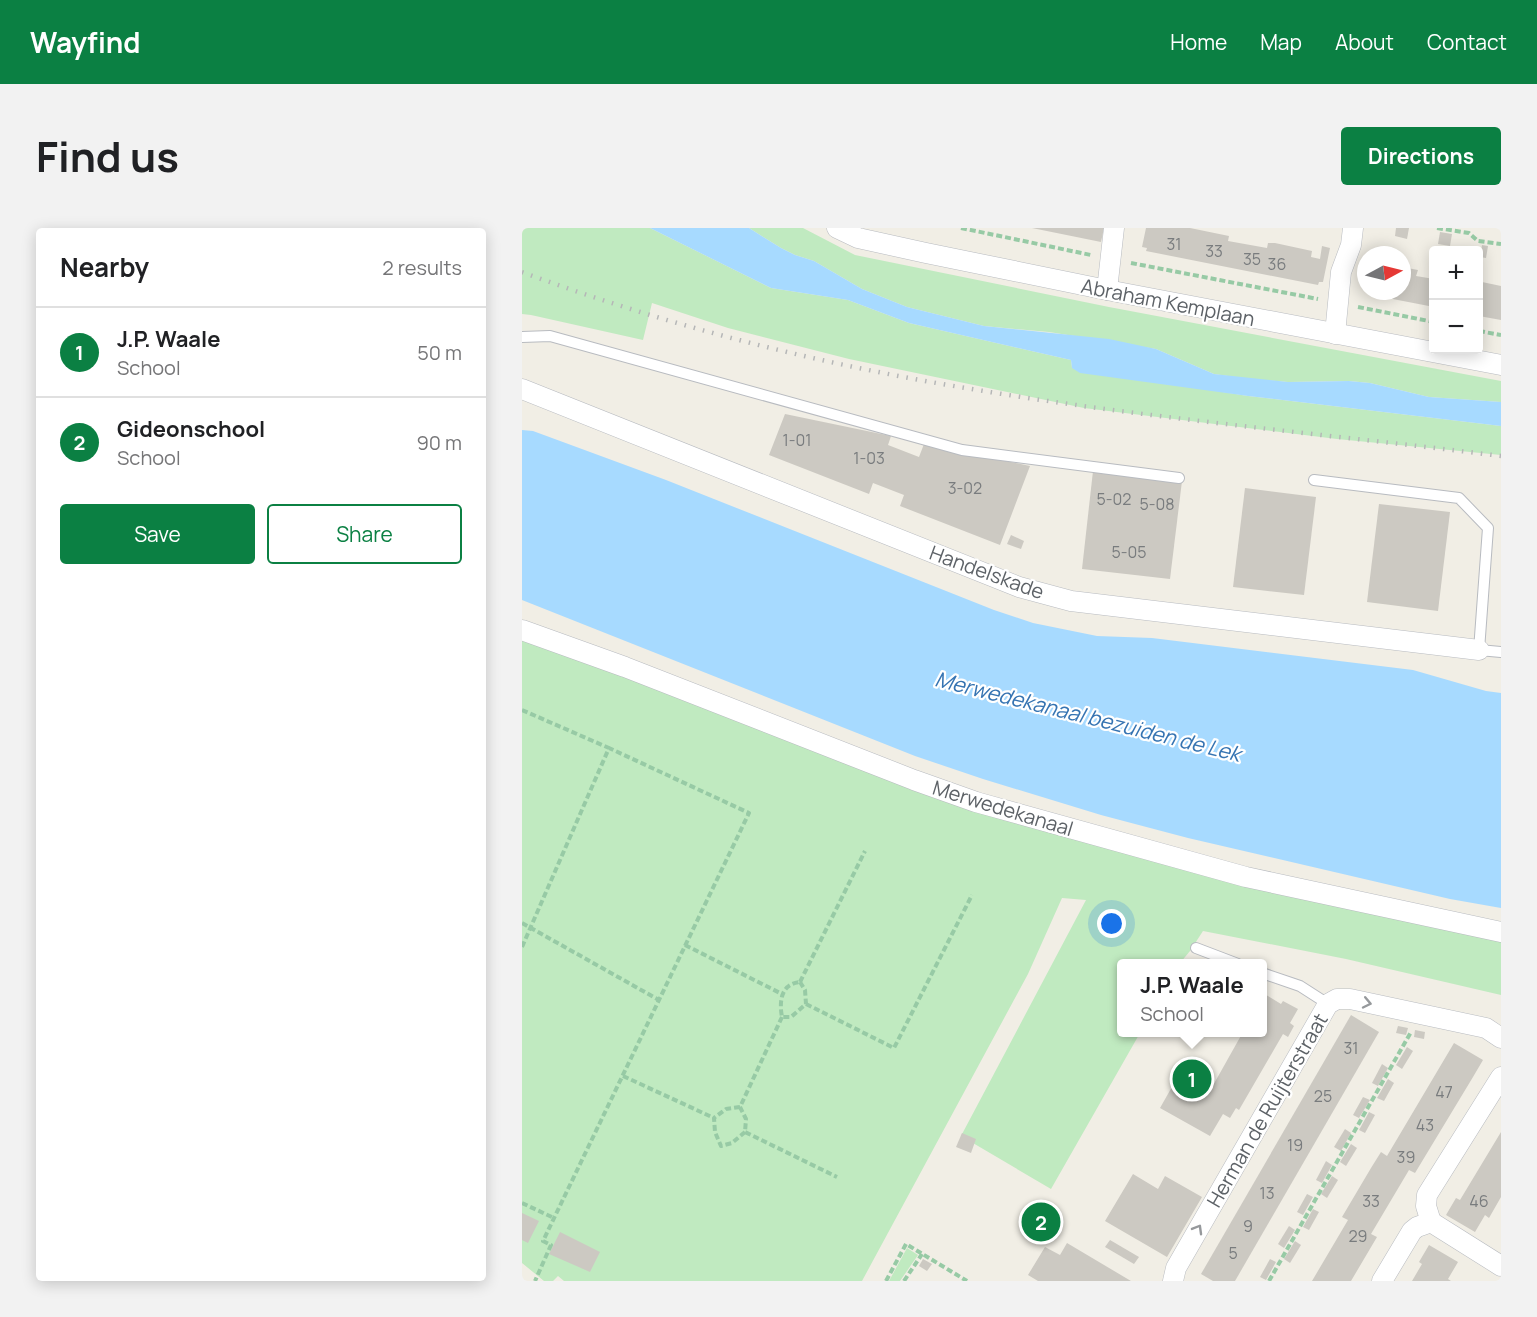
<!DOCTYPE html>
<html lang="en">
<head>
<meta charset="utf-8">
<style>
  body { margin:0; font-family:Manrope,sans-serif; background:#f2f2f2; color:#202124 }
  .controls { position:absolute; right:18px; top:18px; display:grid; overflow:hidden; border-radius:6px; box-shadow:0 3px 15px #0003 }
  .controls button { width:54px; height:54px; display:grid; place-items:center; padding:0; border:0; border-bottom:2px solid #e0e0e0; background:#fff; color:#202124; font:30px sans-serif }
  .compass { position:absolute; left:835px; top:18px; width:54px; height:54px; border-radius:50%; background:#fff; box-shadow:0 3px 15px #0003; rotate:83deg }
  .you { position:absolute; left:590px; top:696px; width:21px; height:21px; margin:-15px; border:4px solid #fff; border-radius:50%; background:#1a73e8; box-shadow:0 0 0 9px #1a73e833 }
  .badge { display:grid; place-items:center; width:39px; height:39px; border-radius:50%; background:#0b8043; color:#fff; font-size:20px; font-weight:700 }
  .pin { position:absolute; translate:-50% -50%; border:3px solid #fff; box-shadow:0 2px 6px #0006 }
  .popup { position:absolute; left:595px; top:731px; width:150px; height:78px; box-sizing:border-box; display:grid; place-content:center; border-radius:6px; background:#fff; filter:drop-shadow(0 2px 4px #0005); font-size:20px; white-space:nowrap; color:#757577 }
  .popup b { font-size:22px; color:#202124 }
  .popup::after { content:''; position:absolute; left:50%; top:100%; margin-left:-12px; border:12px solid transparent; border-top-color:#fff }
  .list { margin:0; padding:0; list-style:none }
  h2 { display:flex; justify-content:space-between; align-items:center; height:78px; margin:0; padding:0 24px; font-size:26px }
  h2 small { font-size:20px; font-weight:400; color:#757577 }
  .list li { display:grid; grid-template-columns:39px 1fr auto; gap:18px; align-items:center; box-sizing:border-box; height:90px; padding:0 24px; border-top:2px solid #e0e0e0 }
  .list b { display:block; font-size:22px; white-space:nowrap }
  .list p { margin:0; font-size:20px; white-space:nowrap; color:#757577 }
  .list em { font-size:20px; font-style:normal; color:#757577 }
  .actions { display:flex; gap:12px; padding:18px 24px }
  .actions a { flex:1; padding:14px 0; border:2px solid #0b8043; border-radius:6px; text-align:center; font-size:21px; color:#0b8043 }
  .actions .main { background:#0b8043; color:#fff }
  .map { position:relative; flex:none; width:979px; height:1053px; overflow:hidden; border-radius:6px }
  header { display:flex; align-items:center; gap:36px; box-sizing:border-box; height:84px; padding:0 30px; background:#0b8043; color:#fff }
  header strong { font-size:28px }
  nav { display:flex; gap:33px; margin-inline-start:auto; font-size:21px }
  .intro { display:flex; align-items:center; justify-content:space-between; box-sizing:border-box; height:144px; padding:0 36px }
  h1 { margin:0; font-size:42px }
  .button { padding:15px 27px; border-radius:6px; background:#0b8043; color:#fff; font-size:21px; font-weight:700 }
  main { display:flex; gap:36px; padding:0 36px }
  aside { flex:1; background:#fff; border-radius:6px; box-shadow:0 3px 15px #0003 }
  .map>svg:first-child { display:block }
  .green { fill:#c0eac0 }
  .water { fill:#a7daff }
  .building { fill:#ccc9c2 }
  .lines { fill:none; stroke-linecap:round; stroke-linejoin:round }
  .lane-casing { stroke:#b8bbc0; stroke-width:12 }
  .street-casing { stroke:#b8bbc0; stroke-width:21 }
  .path { stroke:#97caa5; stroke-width:4; stroke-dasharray:6 3; stroke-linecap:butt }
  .lane { stroke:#fff; stroke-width:10 }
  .street { stroke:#fff; stroke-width:20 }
  .rail { stroke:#b5b6b7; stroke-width:4.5; stroke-dasharray:1.5 8; stroke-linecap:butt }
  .oneway { stroke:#96999c }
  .labels { text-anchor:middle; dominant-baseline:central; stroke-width:4.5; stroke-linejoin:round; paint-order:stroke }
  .number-label { font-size:16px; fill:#797c7e }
  .street-label { font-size:20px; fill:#5d6267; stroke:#fff }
  .water-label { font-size:21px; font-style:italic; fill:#3674b2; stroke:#fff }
</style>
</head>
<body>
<header>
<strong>Wayfind</strong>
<nav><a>Home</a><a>Map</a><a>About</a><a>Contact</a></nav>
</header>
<div class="intro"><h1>Find us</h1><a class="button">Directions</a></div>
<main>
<aside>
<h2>Nearby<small>2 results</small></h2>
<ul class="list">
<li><span class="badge">1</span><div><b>J.P. Waale</b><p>School</p></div><em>50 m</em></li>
<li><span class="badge">2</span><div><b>Gideonschool</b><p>School</p></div><em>90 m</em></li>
</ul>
<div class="actions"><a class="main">Save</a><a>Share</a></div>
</aside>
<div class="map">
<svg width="979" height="1053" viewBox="0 0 979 1053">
  <rect width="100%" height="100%" fill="#f1eee5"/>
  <g class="green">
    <path d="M 0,0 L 128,0 L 249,60 L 326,72 L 387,95 L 549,132 L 550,140 L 726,168 L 979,198 L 979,227 L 815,211 L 562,180 L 327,131 L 206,100 L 130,75 L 121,112 L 9,87 L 0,86 Z"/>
    <path d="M 227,0 L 281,0 L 333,27 L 587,79 L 979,153 L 979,174 L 907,169 L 848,155 L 827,153 L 766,154 L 727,151 L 692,146 L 634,121 L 527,104 L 462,98 L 385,79 L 340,61 L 292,33 L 273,27 L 259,20 Z"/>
    <path d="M 0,406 L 419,566 L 979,709 L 979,767 L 824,731 L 681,703 L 668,723 L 658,735 L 600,736 L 600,804 L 618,805 L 529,961 L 439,908 L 564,672 L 540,670 L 506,746 L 340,1053 L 42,1053 L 36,1048 L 31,1053 L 22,1053 L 0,1035 Z"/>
    <path d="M 385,1020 L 396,1027 L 378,1053 L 367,1053 Z"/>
  </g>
  <g class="water">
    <path d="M 128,0 L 227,0 L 259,20 L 273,27 L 292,33 L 340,61 L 385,79 L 462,98 L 587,111 L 634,121 L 692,146 L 766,154 L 827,153 L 848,155 L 907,169 L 979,174 L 979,198 L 726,168 L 558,145 L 550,140 L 549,132 L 387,95 L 326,72 L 249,60 Z"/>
    <path d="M 0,202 L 11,203 L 144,252 L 472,382 L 511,395 L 575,408 L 630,410 L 891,442 L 964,463 L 979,465 L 979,680 L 928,671 L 666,610 L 579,587 L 461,551 L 393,528 L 0,372 Z"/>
  </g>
  <g class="building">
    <path d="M 510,0 L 582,0 L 579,14 Z"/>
    <path d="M 624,0 L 668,0 L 707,8 L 706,13 L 745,20 L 746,15 L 753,15 L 790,23 L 789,29 L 798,31 L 800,18 L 808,20 L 801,54 L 797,54 L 796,57 L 624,23 L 625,20 L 620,19 Z"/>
    <path d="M 874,0 L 887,0 L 885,11 L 873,8 Z"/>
    <path d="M 918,4 L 930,6 L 928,18 L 916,16 Z"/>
    <path d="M 960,17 L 966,18 L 964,30 L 958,29 Z"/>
    <path d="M 880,39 L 896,42 L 894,48 L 912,51 L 912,79 L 845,66 L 846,63 L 880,63 Z"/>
    <path d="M 960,54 L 979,58 L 979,92 L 957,88 L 957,60 L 959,60 Z"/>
    <path d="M 263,186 L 369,208 L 366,217 L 397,229 L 402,216 L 508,238 L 478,317 L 378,278 L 382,267 L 351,255 L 347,266 L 247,227 Z"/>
    <path d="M 571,243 L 660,253 L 648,351 L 560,341 Z"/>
    <path d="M 723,260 L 794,269 L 782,367 L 711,359 Z"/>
    <path d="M 857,276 L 928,284 L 916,383 L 845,374 Z"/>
    <path d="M 489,307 L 502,313 L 499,321 L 485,316 Z"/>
    <path d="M 741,765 L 759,776 L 761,773 L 776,781 L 768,795 L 772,798 L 766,809 L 761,806 L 717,882 L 714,880 L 708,890 L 701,886 L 688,908 L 638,880 L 655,850 L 659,852 L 663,846 L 672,851 L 676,845 L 684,850 L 680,856 L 689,861 L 721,804 L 741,804 Z"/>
    <path d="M 829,787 L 857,804 L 713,1053 L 691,1053 L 679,1046 Z"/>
    <path d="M 876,798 L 886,800 L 884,807 L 874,805 Z"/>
    <path d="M 893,802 L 903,804 L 902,811 L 892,809 Z"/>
    <path d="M 932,815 L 961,832 L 951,849 L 893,945 L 887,942 L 849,1006 L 855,1009 L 829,1053 L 790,1053 L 826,992 L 820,989 L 849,940 L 859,924 L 865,928 Z"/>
    <path d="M 885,819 L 891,823 L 880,841 L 874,837 Z"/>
    <path d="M 860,836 L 866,840 L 856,858 L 850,855 Z"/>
    <path d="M 866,851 L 872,855 L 862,873 L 855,870 Z"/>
    <path d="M 841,869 L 848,872 L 837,890 L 831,887 Z"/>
    <path d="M 847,884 L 853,887 L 843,905 L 837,902 Z"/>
    <path d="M 823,901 L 829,905 L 819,923 L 812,919 Z"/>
    <path d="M 979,904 L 979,969 L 967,990 L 963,987 L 953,1004 L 924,987 L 934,970 L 938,972 Z"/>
    <path d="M 440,905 L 454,911 L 449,925 L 434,919 Z"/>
    <path d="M 829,916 L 835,920 L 824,938 L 818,934 Z"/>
    <path d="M 804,933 L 810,937 L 800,955 L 794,952 Z"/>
    <path d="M 611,946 L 636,961 L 643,948 L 680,969 L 645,1029 L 583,993 Z"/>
    <path d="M 810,948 L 816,952 L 805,970 L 799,966 Z"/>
    <path d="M 785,966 L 791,969 L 781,987 L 775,984 Z"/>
    <path d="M 791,981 L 797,984 L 787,1002 L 781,999 Z"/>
    <path d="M 0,985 L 17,993 L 6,1015 L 0,1012 Z"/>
    <path d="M 767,998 L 773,1002 L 762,1020 L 756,1016 Z"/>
    <path d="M 38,1004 L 78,1024 L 68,1044 L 27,1026 Z"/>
    <path d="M 588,1012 L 617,1029 L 612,1036 L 583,1019 Z"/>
    <path d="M 773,1013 L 779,1017 L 768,1035 L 762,1031 Z"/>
    <path d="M 545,1015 L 609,1053 L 516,1053 L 506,1047 L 523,1019 L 538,1027 Z"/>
    <path d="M 907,1017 L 936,1034 L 926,1051 L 929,1053 L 890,1053 L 900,1036 L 897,1034 Z"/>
    <path d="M 401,1031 L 410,1036 L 405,1043 L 397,1038 Z"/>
    <path d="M 748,1031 L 754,1034 L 744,1052 L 738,1049 Z"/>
  </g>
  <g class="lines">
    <g class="lane-casing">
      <g id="lane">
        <path d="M 0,109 L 28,108 L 440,222 L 657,250"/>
        <path d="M 792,252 L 937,270 L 966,300 L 957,422 L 979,424"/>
        <path d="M 674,720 L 716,736"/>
        <path d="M 740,745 L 778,758 L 806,776"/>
      </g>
    </g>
    <g class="street-casing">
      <g id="street">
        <path d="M 315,0 L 336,10 L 404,25 L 585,62 L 979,137"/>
        <path d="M 585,62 L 592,0"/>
        <path d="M 813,106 L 819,44 L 829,17 L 831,0"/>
        <path d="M 0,161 L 497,359 L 549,373 L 957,422"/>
        <path d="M 0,402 L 103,439 L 392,552 L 454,574 L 724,649 L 979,704"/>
        <path d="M 909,994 L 979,1038"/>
        <path d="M 651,1053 L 654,1040 L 806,776 L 815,771 L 828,771 L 964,800 L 979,810"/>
        <path d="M 860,1053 L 890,1003 L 895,999 L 909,994 L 904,978 L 905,967 L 979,849"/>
      </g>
    </g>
    <g class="path">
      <path d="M 439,0 L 569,27"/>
      <path d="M 915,0 L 947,5 L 956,13 L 979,16"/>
      <path d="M 609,35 L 796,71"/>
      <path d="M 836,79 L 912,94"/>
      <path d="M 957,103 L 979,107"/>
      <path d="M 0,482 L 87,520"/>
      <path d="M 0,695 L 137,772"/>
      <path d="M 163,717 L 260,766"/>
      <path d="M 0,719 L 87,520 L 227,585 L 21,1013 L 29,1017 L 13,1053"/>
      <path d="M 278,754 L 343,623"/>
      <path d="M 278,754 L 283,762 L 284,776 L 269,789 L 260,789 C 257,773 259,756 278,754 Z"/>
      <path d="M 284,776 L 372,820 L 450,667"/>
      <path d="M 260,789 L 218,879 L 224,891 L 223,904 L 315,949"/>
      <path d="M 101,848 L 192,890"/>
      <path d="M 218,879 L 204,881 L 192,890 L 193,904 L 199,918 L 210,915 L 223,904"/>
      <path d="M 0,975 L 32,990"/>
      <path d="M 364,1053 L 384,1016 L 445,1053"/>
      <path d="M 382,1053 L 400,1026"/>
      <path d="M 747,1053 L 889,804"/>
    </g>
    <use href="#lane" class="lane"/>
    <use href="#street" class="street"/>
    <path class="rail" d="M 0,44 C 138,95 281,132 426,157 C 609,189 795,205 979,228"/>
  </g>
  <defs><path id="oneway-chevron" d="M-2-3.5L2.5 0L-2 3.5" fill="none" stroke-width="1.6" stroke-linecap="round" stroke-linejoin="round" transform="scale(1.5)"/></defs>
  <g class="oneway">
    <use href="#oneway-chevron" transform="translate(845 775) rotate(12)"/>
    <use href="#oneway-chevron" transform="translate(676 1001) rotate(-60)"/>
  </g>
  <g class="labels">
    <g class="number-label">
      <text x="652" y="16">31</text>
      <text x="692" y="23">33</text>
      <text x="730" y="31">35</text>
      <text x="755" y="36">36</text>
      <text x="275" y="212">1-01</text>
      <text x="347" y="230">1-03</text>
      <text x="443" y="260">3-02</text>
      <text x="592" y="271">5-02</text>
      <text x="635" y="276">5-08</text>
      <text x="607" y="324">5-05</text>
      <text x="829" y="820">31</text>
      <text x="922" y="864">47</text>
      <text x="801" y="868">25</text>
      <text x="903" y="897">43</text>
      <text x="773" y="917">19</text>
      <text x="884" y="929">39</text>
      <text x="745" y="965">13</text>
      <text x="849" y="973">33</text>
      <text x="957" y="973">46</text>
      <text x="726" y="998">9</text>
      <text x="836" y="1008">29</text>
      <text x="711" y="1025">5</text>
    </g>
    <g class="street-label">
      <text transform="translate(646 74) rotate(11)">Abraham Kemplaan</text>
      <text transform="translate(465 344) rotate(20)">Handelskade</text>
      <text transform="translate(481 580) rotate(17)">Merwedekanaal</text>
      <text transform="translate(745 882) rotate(-60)">Herman de Ruijterstraat</text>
    </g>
    <g class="water-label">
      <text transform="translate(566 488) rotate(14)">Merwedekanaal bezuiden de Lek</text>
    </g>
  </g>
</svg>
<div class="controls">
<button>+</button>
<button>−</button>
</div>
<svg class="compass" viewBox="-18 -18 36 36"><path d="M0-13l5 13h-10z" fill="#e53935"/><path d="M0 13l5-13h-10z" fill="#757577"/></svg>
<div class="you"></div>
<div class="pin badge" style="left:670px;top:851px">1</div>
<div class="popup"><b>J.P. Waale</b>School</div>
<div class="pin badge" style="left:519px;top:994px">2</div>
</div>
</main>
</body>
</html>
